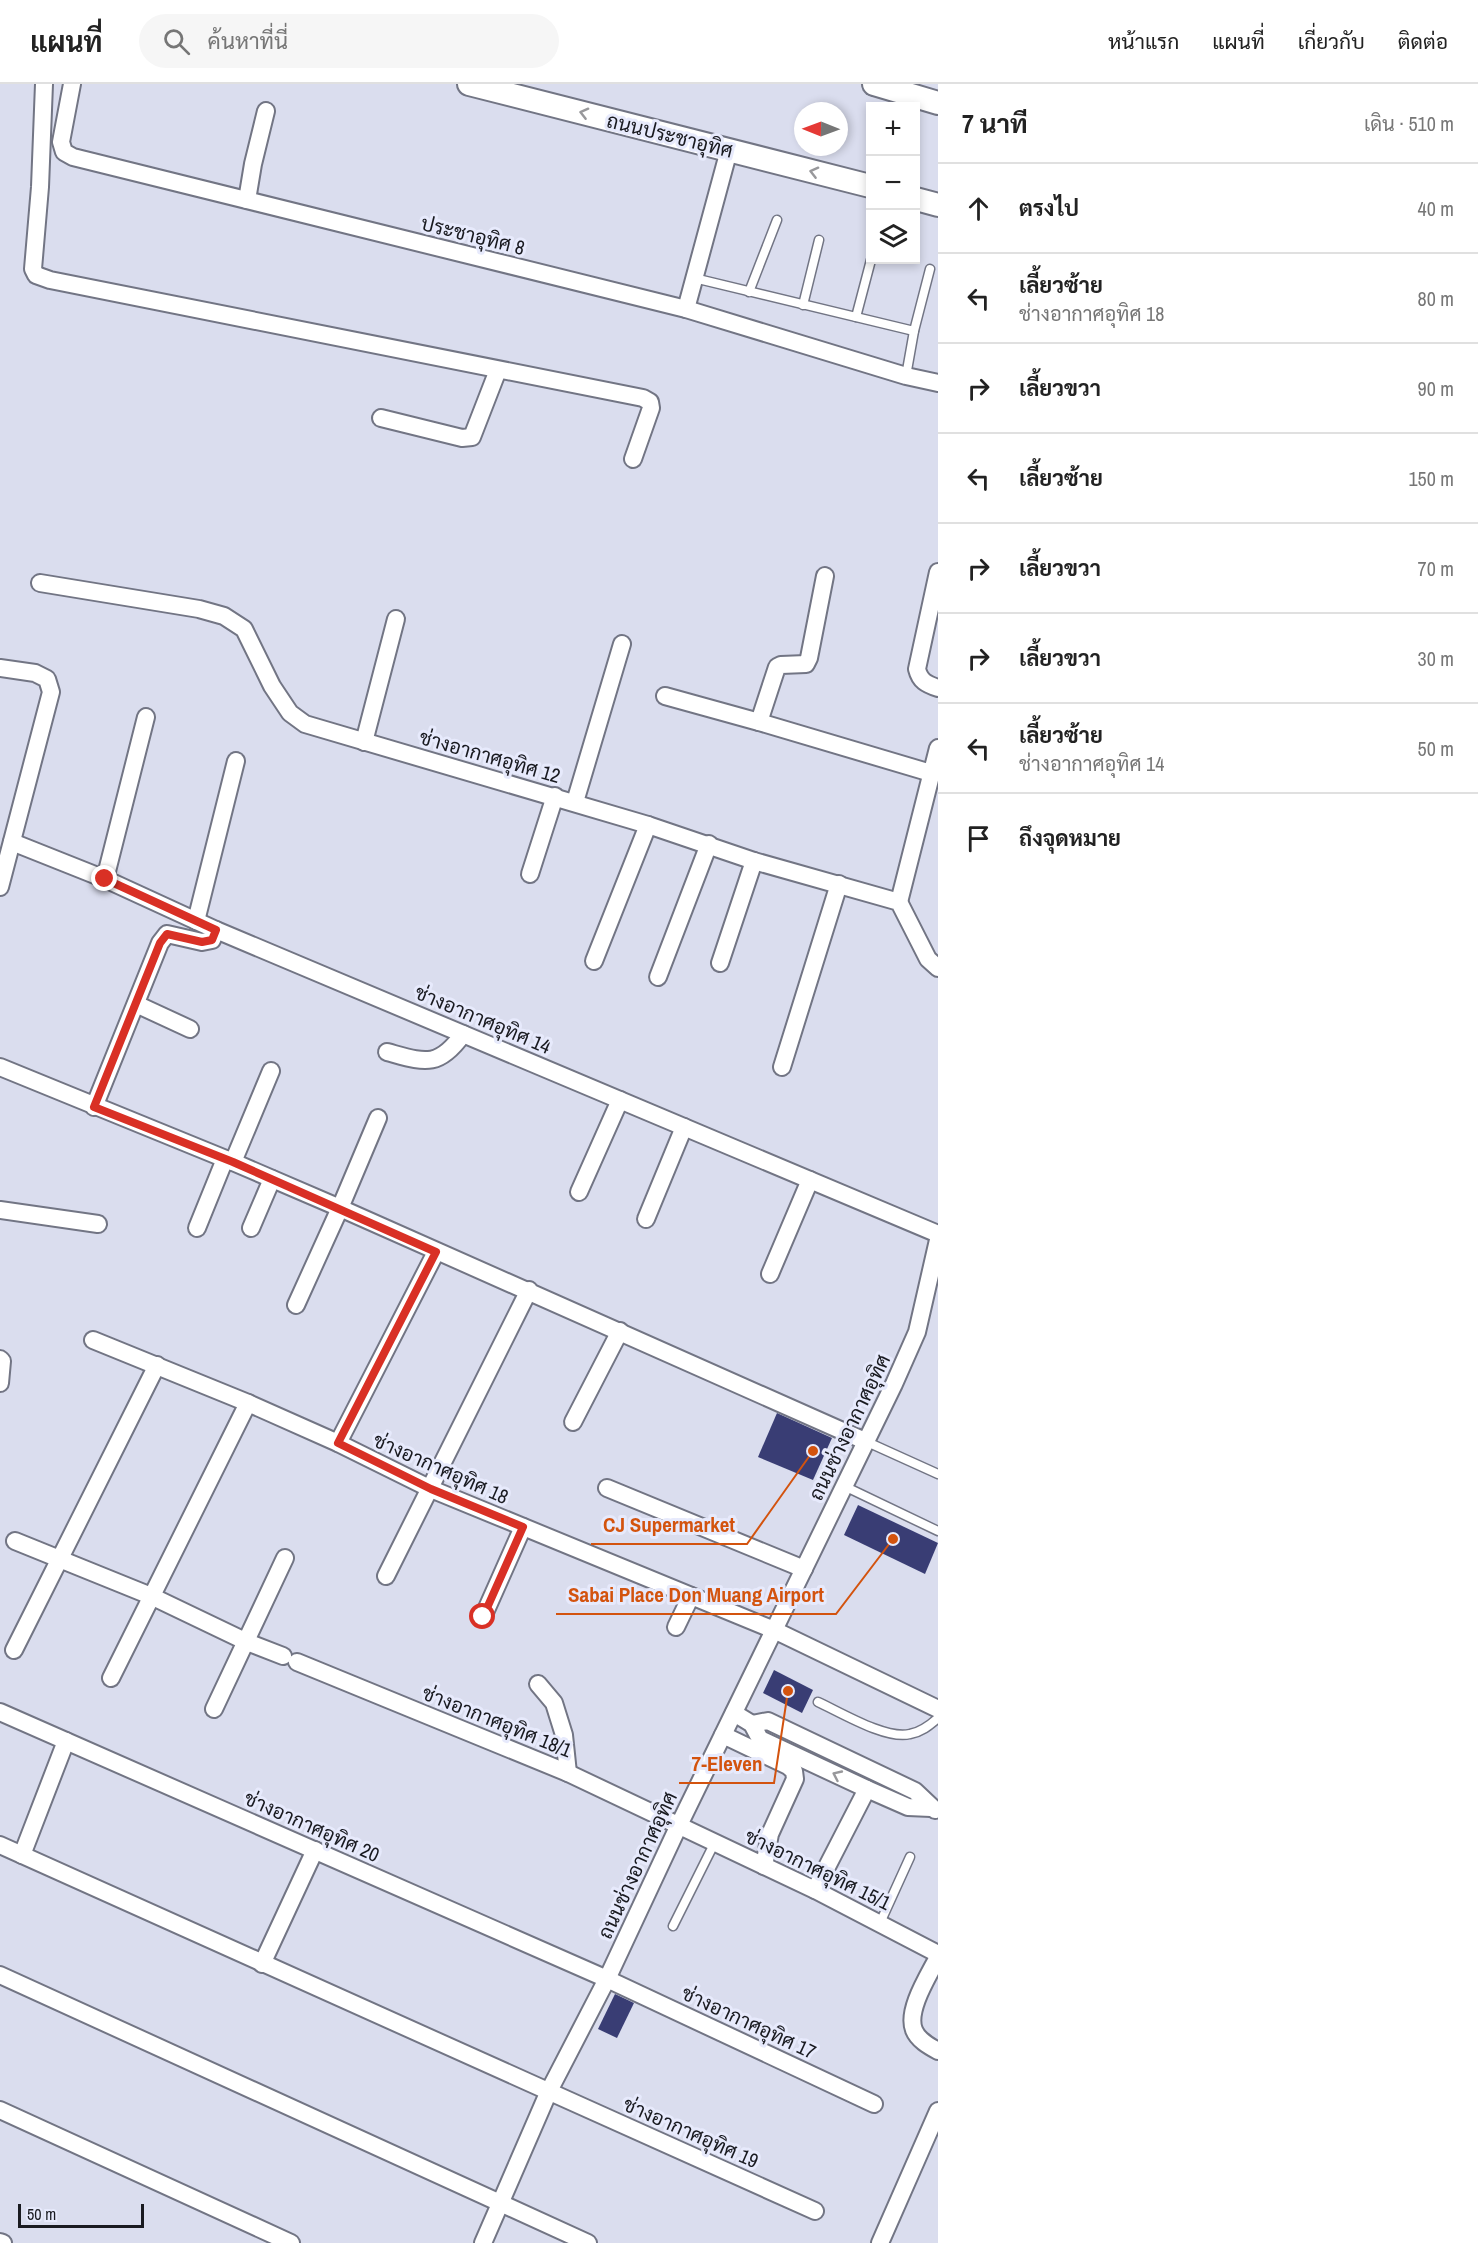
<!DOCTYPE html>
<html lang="th">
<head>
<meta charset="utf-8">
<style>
  body { margin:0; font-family:"Archivo Narrow",Sarabun,sans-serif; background:#f6f6f6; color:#222 }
  .controls { position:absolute; right:18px; top:18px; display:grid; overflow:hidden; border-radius:0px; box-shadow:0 3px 9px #0003 }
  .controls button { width:54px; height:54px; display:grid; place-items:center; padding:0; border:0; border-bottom:2px solid #e0e0e0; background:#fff; color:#222; font:30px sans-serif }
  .compass { position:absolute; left:794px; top:18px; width:54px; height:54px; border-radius:50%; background:#fff; box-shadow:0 3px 9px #0003; rotate:271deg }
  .scale { position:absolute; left:18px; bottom:15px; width:126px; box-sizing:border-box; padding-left:6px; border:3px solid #191a20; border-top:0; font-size:16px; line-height:21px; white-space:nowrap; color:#191a20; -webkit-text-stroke:4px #e7eafc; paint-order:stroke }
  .stop { position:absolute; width:18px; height:18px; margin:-14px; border:4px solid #d93025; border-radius:50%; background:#fff }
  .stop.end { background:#d93025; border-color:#fff; box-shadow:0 2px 6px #0008 }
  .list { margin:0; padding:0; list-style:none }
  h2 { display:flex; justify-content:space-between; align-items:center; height:78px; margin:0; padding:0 24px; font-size:26px }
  h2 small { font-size:20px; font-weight:400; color:#767676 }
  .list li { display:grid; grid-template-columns:39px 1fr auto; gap:18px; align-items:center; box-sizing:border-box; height:90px; padding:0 24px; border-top:2px solid #e0e0e0 }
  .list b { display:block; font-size:22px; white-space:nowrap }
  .list p { margin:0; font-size:20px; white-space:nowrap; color:#767676 }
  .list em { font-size:20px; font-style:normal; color:#767676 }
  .icon { flex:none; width:33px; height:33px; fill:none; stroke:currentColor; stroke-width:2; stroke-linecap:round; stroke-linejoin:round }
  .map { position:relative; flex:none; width:938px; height:2159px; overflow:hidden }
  header { display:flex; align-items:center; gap:36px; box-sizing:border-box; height:84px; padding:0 30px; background:#fff; border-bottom:2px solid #e0e0e0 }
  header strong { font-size:28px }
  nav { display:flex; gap:33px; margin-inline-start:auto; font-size:21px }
  .search { width:420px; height:54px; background:#f6f6f6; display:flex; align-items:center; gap:15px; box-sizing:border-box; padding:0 21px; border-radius:33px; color:#767676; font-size:22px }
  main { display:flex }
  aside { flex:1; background:#fff }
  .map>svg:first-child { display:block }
  .building { fill:#393d74 }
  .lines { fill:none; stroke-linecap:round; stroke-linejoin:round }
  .lane-casing { stroke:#727584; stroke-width:11 }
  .street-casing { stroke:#727584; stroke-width:20 }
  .secondary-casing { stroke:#727584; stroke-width:26 }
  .lane { stroke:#fff; stroke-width:8 }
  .street { stroke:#fff; stroke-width:16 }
  .secondary { stroke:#fff; stroke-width:22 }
  .oneway { stroke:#98989b }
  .route { stroke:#d93025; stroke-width:8 }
  .labels { text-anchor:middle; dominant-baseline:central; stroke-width:6; stroke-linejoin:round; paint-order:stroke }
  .street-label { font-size:20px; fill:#191a20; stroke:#e7eafc }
  .leader { fill:none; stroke:#d3530e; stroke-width:2 }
  .callout-dot { fill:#d3530e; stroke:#e7eafc; stroke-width:2 }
  .callout-label { font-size:21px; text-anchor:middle; font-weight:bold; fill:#d3530e; stroke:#e7eafc; stroke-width:6; stroke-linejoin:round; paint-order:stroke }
</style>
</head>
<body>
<header>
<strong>แผนที่</strong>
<div class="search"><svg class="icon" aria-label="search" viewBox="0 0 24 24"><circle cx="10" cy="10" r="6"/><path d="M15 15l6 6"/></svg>ค้นหาที่นี่</div>
<nav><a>หน้าแรก</a><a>แผนที่</a><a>เกี่ยวกับ</a><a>ติดต่อ</a></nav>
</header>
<main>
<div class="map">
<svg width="938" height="2159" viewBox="0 0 938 2159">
  <rect width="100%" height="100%" fill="#daddee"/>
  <g class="building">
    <path d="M 777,1329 L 832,1354 L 813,1396 L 758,1373 Z"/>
    <path d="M 858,1421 L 938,1459 L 925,1490 L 844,1451 Z"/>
    <path d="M 774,1586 L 813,1606 L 802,1629 L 763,1609 Z"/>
    <path d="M 615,1910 L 634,1919 L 617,1954 L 598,1945 Z"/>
  </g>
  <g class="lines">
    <g class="lane-casing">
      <g id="lane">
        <path d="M 694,194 L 914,247 L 930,185"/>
        <path d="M 749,208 L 777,136"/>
        <path d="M 803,221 L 819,156"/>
        <path d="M 856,233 L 871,176"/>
        <path d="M 906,292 L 914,247"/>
        <path d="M 865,1357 L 938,1390"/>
        <path d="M 844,1402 L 938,1447"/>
        <path d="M 818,1618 C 840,1628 886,1656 910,1650 C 921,1648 929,1642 938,1634"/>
        <path d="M 880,1839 L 910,1773"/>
        <path d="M 673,1842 L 715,1758"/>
      </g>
    </g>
    <g class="street-casing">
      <g id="street">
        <path d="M 44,0 L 40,103 L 33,185 L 36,191 L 50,196 L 643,314 L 650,318 L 651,324 L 633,375"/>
        <path d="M 72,0 L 61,58 L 64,68 L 73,73 L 686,225 L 906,292 L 938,299"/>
        <path d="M 247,116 L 253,80 L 266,27"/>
        <path d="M 686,225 L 729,66"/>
        <path d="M 381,334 L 462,354 L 472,353 L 498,286"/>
        <path d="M 938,488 L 917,585 C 920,597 926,600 938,604"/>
        <path d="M 825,492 L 809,574 L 806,580 L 781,581 L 777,583 L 759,638 L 931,689"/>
        <path d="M 40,499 L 199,525 L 224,532 L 244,545 L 272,602 L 290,629 L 305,640 L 648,741 L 754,777 L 899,818 L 928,875 L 938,884"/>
        <path d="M 0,584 L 35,589 L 47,595 L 51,608 L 0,803"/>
        <path d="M 665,612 L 759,638"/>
        <path d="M 364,658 L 396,535"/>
        <path d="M 575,718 L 622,560"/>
        <path d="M 12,758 L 105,795 L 216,846 L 938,1150"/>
        <path d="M 530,790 L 555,712"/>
        <path d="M 105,795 L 146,633"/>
        <path d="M 899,818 L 938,664"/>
        <path d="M 196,837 L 236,677"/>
        <path d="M 594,877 L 648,741"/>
        <path d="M 720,879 L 754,777"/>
        <path d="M 658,893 L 709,760"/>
        <path d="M 136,920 L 190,945"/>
        <path d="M 387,968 C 424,978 438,985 463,950"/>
        <path d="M 0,983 L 233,1078 L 340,1124 L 865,1357"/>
        <path d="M 782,983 L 839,800"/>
        <path d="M 94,1023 L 160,859 L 167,850 L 202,858 L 212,856 L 216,846"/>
        <path d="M 233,1078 L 271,987"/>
        <path d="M 579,1108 L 620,1016"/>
        <path d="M 0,1126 L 98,1140"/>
        <path d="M 646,1135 L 684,1043"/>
        <path d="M 197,1144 L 225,1075"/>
        <path d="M 251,1144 L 272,1095"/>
        <path d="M 770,1190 L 810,1096"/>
        <path d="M 296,1221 L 340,1124 L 378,1034"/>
        <path d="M 93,1256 L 248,1319 L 338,1359 L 431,1405 L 774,1546 L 938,1625"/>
        <path d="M 0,1275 L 2,1277 L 0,1299"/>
        <path d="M 573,1338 L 620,1247"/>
        <path d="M 338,1359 L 436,1168"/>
        <path d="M 607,1404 L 804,1485"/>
        <path d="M 15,1457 L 151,1512 L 247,1558 L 283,1572"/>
        <path d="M 386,1492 L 529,1206"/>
        <path d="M 483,1533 L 523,1443"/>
        <path d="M 676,1543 L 691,1512"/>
        <path d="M 14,1566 L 157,1281"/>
        <path d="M 297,1578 L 568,1689 L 815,1806 L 938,1870"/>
        <path d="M 111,1594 L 248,1319"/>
        <path d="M 538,1600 L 554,1619 L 564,1651 L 568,1689"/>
        <path d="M 214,1625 L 285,1474"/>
        <path d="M 0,1628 L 607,1895 L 874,2020"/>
        <path d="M 734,1629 L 752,1640 L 760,1655 L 867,1705 L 908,1723 L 931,1724"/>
        <path d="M 752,1640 L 768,1637 L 915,1707 L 935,1726"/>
        <path d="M 723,1651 L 788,1682 L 794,1687 L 795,1695 L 770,1750 L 764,1782"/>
        <path d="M 0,1761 L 815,2127"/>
        <path d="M 22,1771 L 66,1657"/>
        <path d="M 815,1806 L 867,1705"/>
        <path d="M 938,1873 C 929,1891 906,1926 914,1946 C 918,1956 929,1962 938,1967"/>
        <path d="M 262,1880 L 315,1766"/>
        <path d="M 0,1891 L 588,2159"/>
        <path d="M 0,2026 L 291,2159"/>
        <path d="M 0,2158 L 3,2159"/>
        <path d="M 483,2159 L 549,2007 L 607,1895 L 679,1741 L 894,1300 L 917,1248 L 938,1156"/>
        <path d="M 880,2159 L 938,2027"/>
      </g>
    </g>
    <g class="secondary-casing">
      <g id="secondary">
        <path d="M 469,0 L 870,102"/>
        <path d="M 874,0 L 938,19"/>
        <path d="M 916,115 L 938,121"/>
      </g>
    </g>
    <use href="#lane" class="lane"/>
    <use href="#street" class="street"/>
    <use href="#secondary" class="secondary"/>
  </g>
  <defs><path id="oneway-chevron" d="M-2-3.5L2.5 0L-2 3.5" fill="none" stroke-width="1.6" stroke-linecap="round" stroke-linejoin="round" transform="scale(1.5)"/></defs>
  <g class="oneway">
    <use href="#oneway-chevron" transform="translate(584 29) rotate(-166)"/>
    <use href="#oneway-chevron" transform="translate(814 88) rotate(-166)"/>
    <use href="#oneway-chevron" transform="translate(837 1691) rotate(-155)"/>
  </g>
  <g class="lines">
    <path class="route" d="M 105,795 L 216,846 L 212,856 L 202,858 L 167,850 L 160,859 L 94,1023 L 233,1078 L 436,1168 L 338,1359 L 431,1405 L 523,1443 L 483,1533"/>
  </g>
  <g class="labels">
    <g class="street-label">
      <text transform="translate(670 51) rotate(14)">ถนนประชาอุทิศ</text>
      <text transform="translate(473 151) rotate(14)">ประชาอุทิศ 8</text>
      <text transform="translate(490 672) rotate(16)">ช่างอากาศอุทิศ 12</text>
      <text transform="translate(483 935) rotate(23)">ช่างอากาศอุทิศ 14</text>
      <text transform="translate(849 1343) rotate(-64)">ถนนช่างอากาศอุทิศ</text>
      <text transform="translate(441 1384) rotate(24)">ช่างอากาศอุทิศ 18</text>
      <text transform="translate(497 1637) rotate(22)">ช่างอากาศอุทิศ 18/1</text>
      <text transform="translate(312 1742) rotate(24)">ช่างอากาศอุทิศ 20</text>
      <text transform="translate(637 1781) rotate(-65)">ถนนช่างอากาศอุทิศ</text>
      <text transform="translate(818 1785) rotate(26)">ช่างอากาศอุทิศ 15/1</text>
      <text transform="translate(749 1938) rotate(25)">ช่างอากาศอุทิศ 17</text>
      <text transform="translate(691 2048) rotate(24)">ช่างอากาศอุทิศ 19</text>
    </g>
  </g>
  <path class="leader" d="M813 1367L747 1460H591M893 1455L836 1530H556M788 1607L774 1699H679"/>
  <g class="callout-dot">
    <circle cx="813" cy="1367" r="6"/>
    <circle cx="893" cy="1455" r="6"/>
    <circle cx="788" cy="1607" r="6"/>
  </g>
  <g class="callout-label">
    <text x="669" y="1448">CJ Supermarket</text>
    <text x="696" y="1518">Sabai Place Don Muang Airport</text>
    <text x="727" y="1687">7-Eleven</text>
  </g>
</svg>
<div class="controls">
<button>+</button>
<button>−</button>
<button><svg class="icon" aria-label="layers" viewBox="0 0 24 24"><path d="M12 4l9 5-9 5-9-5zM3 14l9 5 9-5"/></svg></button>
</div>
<svg class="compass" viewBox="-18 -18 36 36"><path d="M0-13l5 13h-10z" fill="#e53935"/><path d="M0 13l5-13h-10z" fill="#767676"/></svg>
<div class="scale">50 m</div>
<div class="stop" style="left:483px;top:1533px"></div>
<div class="stop end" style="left:105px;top:795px"></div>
</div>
<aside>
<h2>7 นาที<small>เดิน · 510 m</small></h2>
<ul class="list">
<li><svg class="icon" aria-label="ahead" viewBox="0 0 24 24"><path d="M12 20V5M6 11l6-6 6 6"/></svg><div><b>ตรงไป</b></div><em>40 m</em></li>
<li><svg class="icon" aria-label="left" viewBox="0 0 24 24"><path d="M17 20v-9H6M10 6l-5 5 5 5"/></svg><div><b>เลี้ยวซ้าย</b><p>ช่างอากาศอุทิศ 18</p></div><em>80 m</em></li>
<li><svg class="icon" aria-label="right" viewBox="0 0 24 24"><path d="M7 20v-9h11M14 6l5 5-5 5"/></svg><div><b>เลี้ยวขวา</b></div><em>90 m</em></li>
<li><svg class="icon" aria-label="left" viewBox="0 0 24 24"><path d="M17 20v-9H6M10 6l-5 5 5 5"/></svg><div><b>เลี้ยวซ้าย</b></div><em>150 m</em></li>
<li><svg class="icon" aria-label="right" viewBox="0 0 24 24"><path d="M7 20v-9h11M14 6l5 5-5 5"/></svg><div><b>เลี้ยวขวา</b></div><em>70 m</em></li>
<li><svg class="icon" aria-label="right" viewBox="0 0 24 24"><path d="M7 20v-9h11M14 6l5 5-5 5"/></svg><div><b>เลี้ยวขวา</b></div><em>30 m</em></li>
<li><svg class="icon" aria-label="left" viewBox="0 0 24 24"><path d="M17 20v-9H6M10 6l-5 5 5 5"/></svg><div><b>เลี้ยวซ้าย</b><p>ช่างอากาศอุทิศ 14</p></div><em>50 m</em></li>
<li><svg class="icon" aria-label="arrive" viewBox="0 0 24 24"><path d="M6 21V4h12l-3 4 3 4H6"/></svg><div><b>ถึงจุดหมาย</b></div></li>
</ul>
</aside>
</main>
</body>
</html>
